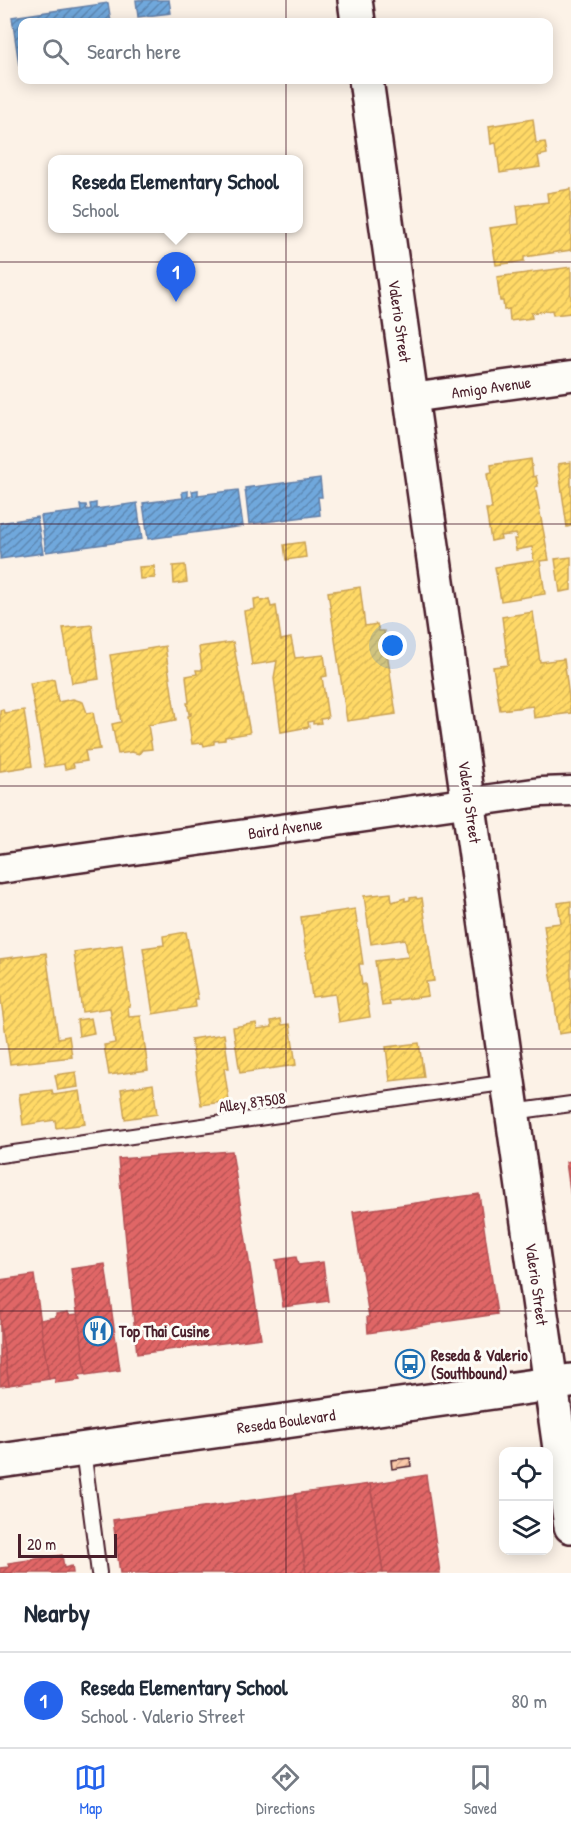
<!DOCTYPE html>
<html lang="en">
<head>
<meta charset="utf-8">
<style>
  body { margin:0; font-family:"Patrick Hand",sans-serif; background:#f2f2f3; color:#1f2937 }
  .controls { position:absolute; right:18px; bottom:18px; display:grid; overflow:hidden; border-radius:12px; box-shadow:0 3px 15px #0003 }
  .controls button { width:54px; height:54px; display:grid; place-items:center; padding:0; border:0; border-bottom:2px solid #e0e1e3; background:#fff; color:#1f2937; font:30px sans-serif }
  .scale { position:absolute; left:18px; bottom:15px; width:99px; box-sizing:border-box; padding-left:6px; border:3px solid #4a1f2b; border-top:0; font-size:16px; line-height:21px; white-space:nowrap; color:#4a1f2b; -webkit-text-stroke:4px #fdfcf7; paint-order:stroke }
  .you { position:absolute; left:393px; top:646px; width:21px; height:21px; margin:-15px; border:4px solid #fff; border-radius:50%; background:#1a73e8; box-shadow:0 0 0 9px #1a73e833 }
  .badge { display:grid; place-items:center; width:39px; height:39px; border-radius:50%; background:#2563eb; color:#fff; font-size:20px; font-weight:700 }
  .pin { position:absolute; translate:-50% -50px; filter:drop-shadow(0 2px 3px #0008) }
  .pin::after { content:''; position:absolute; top:32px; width:21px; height:18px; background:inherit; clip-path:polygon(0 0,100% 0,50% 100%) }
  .popup { position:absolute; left:48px; top:155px; width:255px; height:78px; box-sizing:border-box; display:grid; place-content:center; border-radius:12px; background:#fff; filter:drop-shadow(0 2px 4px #0005); font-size:20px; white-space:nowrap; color:#747a83 }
  .popup b { font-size:22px; color:#1f2937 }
  .popup::after { content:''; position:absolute; left:50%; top:100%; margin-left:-12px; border:12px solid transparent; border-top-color:#fff }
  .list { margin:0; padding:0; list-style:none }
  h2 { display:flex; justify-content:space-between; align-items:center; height:78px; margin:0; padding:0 24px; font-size:26px }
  h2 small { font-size:20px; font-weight:400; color:#747a83 }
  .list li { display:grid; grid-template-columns:39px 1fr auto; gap:18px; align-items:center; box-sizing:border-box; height:96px; padding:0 24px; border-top:2px solid #e0e1e3 }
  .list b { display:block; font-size:22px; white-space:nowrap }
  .list p { margin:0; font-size:20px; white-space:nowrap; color:#747a83 }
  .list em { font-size:20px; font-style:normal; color:#747a83 }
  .icon { flex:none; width:33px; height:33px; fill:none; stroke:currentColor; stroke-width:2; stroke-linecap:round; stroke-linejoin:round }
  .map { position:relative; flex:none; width:571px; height:1573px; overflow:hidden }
  .search { position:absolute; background:#fff; box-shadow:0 3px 15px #0003; left:18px; right:18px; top:18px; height:66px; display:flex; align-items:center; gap:15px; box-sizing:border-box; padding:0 21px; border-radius:12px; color:#747a83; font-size:22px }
  .sheet { height:174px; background:#fff }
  nav { display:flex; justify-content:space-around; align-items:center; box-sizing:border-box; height:84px; border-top:2px solid #e0e1e3; background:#fff; font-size:16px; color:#747a83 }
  nav a { display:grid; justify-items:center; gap:3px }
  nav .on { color:#2563eb }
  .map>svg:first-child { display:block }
  .homes { fill:url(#homes-hatch); stroke:#c9a154; stroke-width:1.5 }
  .shops { fill:url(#shops-hatch); stroke:#b35154; stroke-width:1.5 }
  .schools { fill:url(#schools-hatch); stroke:#647fa7; stroke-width:1.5 }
  .building { fill:url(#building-hatch); stroke:#4a1f2b; stroke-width:1.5 }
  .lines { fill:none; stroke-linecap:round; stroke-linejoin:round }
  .lane-casing { stroke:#4a1f2b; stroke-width:18 }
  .street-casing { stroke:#4a1f2b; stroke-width:33 }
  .secondary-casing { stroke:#4a1f2b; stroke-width:38 }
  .primary-casing { stroke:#4a1f2b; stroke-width:38 }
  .lane { stroke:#fdfcf7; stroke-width:14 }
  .street { stroke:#fdfcf7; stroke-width:28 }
  .secondary { stroke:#fdfcf7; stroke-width:33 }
  .primary { stroke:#fdfcf7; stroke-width:33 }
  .grid { fill:none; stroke:#4a1f2b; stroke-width:1.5; stroke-opacity:0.55 }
  .labels { text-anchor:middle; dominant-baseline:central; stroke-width:6; stroke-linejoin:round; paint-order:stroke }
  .street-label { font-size:16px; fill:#4a1f2b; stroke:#fdfcf7 }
  .poi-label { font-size:16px; font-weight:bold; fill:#4a1f2b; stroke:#fdfcf7; text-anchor:start }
</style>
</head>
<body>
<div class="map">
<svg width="571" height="1573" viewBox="0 0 571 1573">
  <defs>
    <pattern id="homes-hatch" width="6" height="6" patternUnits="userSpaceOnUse" patternTransform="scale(1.5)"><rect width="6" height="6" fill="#ffd966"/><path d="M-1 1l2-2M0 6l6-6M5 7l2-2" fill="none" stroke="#dcba59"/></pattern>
    <pattern id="shops-hatch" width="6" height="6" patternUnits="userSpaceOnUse" patternTransform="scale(1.5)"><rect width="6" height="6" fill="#e06666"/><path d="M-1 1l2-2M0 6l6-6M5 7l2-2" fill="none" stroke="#b85354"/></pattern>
    <pattern id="schools-hatch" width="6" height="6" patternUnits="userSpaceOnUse" patternTransform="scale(1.5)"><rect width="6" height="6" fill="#6fa8dc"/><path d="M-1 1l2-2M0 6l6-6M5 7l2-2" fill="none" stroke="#5d88b3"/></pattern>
    <pattern id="building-hatch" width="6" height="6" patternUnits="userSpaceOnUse" patternTransform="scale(1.5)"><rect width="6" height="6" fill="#fac9a9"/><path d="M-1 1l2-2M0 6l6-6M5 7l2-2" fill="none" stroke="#d8ac92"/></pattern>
  </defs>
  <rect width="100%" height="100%" fill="#fcf2e7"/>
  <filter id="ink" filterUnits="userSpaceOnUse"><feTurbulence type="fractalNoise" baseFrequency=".0167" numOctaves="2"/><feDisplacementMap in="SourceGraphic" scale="12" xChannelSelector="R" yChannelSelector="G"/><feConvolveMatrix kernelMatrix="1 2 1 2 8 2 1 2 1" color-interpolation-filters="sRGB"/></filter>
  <g filter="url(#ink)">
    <g class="homes">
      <path d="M 533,119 L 536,143 L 545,142 L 547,154 L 538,156 L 540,167 L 500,173 L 496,143 L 491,144 L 489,126 Z"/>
      <path d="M 571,189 L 571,250 L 524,257 L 524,261 L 496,265 L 490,228 L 519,224 L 517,206 L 548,202 L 547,193 Z"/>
      <path d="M 571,267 L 571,313 L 553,315 L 552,310 L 531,313 L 532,318 L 510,321 L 509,309 L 504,310 L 503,301 L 500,301 L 497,277 Z"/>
      <path d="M 531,459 L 533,477 L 536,476 L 538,486 L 535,487 L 549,560 L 540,561 L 545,594 L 501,601 L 495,567 L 534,561 L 532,547 L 516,550 L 514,539 L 517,539 L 516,534 L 500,536 L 501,539 L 491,541 L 486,509 L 492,509 L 487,474 L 492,473 L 491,465 Z"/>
      <path d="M 571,462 L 571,526 L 567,527 L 558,464 Z"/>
      <path d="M 304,542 L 306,557 L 286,560 L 284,545 Z"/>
      <path d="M 571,557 L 571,590 L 560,592 L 555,559 Z"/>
      <path d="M 185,565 L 187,582 L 174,584 L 173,566 Z"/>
      <path d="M 154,566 L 155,578 L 140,579 L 139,567 Z"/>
      <path d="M 360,587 L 365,626 L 377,624 L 379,631 L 384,631 L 396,714 L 347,721 L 328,592 Z"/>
      <path d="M 260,598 L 261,601 L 269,599 L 271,607 L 276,606 L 281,640 L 291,638 L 295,658 L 324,655 L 327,676 L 322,677 L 328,718 L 320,719 L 321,723 L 313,724 L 313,721 L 308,722 L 309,727 L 281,732 L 274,678 L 277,661 L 252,665 L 244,611 L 255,609 L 254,599 Z"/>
      <path d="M 533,612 L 540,662 L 564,659 L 571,713 L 534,718 L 533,706 L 500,710 L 493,667 L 508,665 L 502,617 Z"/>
      <path d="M 92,625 L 99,679 L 72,683 L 63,628 Z"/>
      <path d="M 233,642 L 250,733 L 225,737 L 225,740 L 214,741 L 214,744 L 204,746 L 203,743 L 192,744 L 188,716 L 191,715 L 191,713 L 189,714 L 187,703 L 189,703 L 186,676 L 197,674 L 196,670 L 202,670 L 199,647 Z"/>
      <path d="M 165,646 L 176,720 L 148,725 L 152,749 L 142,750 L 139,754 L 132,752 L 118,754 L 112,724 L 121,722 L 110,655 Z"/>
      <path d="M 54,679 L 58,702 L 73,699 L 83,702 L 87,713 L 93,712 L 100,749 L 85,751 L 87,761 L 73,763 L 74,767 L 65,769 L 64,764 L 45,767 L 30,683 Z"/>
      <path d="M 3,709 L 4,713 L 24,710 L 32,766 L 0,771 L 0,710 Z"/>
      <path d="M 391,893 L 392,902 L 405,898 L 405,901 L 410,900 L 410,898 L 416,897 L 417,899 L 422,898 L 434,981 L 426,982 L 428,996 L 389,1001 L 390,1005 L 382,1006 L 375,961 L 408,957 L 405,939 L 371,944 L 364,896 Z"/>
      <path d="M 571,901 L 571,1032 L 559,1034 L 544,925 L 561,923 L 558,903 Z"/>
      <path d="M 355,909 L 363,964 L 359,964 L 362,985 L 365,984 L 370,1017 L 339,1022 L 335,994 L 312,997 L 301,917 Z"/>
      <path d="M 186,932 L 198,999 L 195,999 L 196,1007 L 153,1014 L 143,948 L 164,945 L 163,936 Z"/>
      <path d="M 122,945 L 130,1006 L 128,1006 L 129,1017 L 141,1016 L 148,1070 L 109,1075 L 104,1045 L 115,1043 L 110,1008 L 82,1012 L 74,952 Z"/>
      <path d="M 46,953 L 58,1038 L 69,1036 L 72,1057 L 10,1064 L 0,993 L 0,959 Z"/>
      <path d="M 91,1018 L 94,1033 L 79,1036 L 77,1020 Z"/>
      <path d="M 281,1019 L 282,1025 L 290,1024 L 296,1065 L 240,1073 L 233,1027 L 256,1023 L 257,1029 L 272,1027 L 271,1021 Z"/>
      <path d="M 224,1034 L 229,1068 L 224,1068 L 229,1101 L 201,1105 L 191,1039 Z"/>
      <path d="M 419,1043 L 424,1077 L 390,1081 L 386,1047 Z"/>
      <path d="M 76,1072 L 78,1087 L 58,1090 L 55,1075 Z"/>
      <path d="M 153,1084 L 157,1114 L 125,1119 L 121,1089 Z"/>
      <path d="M 52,1090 L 53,1095 L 80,1091 L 85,1124 L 56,1128 L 55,1120 L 23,1125 L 19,1094 Z"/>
    </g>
    <g class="shops">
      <path d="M 232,1151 L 261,1338 L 137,1354 L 118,1159 Z"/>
      <path d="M 571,1161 L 571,1197 L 566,1162 Z"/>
      <path d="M 479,1194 L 497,1314 L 368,1333 L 367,1317 L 369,1317 L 353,1212 Z"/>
      <path d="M 296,1257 L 298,1265 L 323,1262 L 328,1301 L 283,1307 L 276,1260 Z"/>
      <path d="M 105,1264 L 120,1370 L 86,1375 L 71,1269 Z"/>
      <path d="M 34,1275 L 49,1379 L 9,1385 L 0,1324 L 0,1280 Z"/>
      <path d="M 68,1312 L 69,1315 L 78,1314 L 86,1374 L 79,1375 L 80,1380 L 55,1383 L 55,1378 L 49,1379 L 40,1320 L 56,1317 L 56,1314 Z"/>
      <path d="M 0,1324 L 9,1385 L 0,1386 Z"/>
      <path d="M 426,1475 L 440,1573 L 383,1573 L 370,1484 Z"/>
      <path d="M 370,1484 L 383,1573 L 306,1573 L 295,1494 Z"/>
      <path d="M 295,1494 L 306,1573 L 120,1573 L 113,1520 Z"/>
      <path d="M 62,1555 L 64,1568 L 72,1566 L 73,1573 L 0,1573 L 0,1568 L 9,1567 L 8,1563 Z"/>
    </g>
    <g class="schools">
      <path d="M 136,0 L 169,0 L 171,13 L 138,17 Z"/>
      <path d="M 108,3 L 111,22 L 22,22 L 22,64 L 19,65 L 12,17 Z"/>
      <path d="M 320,478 L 322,497 L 318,497 L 320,515 L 249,524 L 245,488 Z"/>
      <path d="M 198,490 L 198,495 L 238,490 L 243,526 L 148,539 L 143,503 L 183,498 L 182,492 L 188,491 L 188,497 L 193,496 L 192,491 Z"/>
      <path d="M 96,503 L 96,509 L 137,503 L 142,539 L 46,552 L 41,516 L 81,511 L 80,505 L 86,505 L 87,510 L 91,509 L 90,504 Z"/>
      <path d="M 37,517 L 43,553 L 0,559 L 0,523 Z"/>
    </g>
    <path class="building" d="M 410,1458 L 411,1466 L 392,1469 L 391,1460 Z"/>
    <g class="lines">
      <g class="lane-casing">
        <g id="lane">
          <path d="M 513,1112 L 571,1104"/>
          <path d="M 0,1155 L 509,1082"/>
          <path d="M 83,1450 L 99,1573"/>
        </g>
      </g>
      <g class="street-casing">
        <g id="street">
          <path d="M 411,398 L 571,376"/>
          <path d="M 0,869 L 541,792 L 571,791"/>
        </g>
      </g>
      <g class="secondary-casing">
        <g id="secondary">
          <path d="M 355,0 L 358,22"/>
          <path d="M 366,80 L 571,1526"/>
        </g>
      </g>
      <g class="primary-casing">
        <path id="primary" d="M 0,1461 L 571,1381"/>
      </g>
      <use href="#lane" class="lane"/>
      <use href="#street" class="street"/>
      <use href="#secondary" class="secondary"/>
      <use href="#primary" class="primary"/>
    </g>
  </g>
  <path class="grid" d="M 286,0 L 286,22M 286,80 L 286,1573M 0,262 L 571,262M 0,524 L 571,524M 0,786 L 571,786M 0,1049 L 571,1049M 0,1311 L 571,1311"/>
  <defs>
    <g id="restaurant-ring" transform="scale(1.5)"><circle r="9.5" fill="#fdfcf7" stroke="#1f6fb2" stroke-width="1.5"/><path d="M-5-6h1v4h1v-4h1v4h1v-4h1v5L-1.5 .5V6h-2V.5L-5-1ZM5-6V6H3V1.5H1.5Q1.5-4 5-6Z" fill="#1f6fb2"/></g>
    <g id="bus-ring" transform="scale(1.5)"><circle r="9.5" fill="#fdfcf7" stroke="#1f6fb2" stroke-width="1.5"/><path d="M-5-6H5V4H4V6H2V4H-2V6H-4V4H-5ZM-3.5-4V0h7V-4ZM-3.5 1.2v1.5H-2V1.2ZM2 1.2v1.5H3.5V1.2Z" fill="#1f6fb2"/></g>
  </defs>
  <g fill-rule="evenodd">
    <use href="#restaurant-ring" x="98" y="1331"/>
    <use href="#bus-ring" x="410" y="1364"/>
  </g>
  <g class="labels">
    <g class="street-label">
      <text transform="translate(400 321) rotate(82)">Valerio Street</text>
      <text transform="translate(491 387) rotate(-8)">Amigo Avenue</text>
      <text transform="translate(470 802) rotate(82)">Valerio Street</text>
      <text transform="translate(285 828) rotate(-8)">Baird Avenue</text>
      <text transform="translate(252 1102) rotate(-8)">Alley 87508</text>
      <text transform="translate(537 1284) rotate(82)">Valerio Street</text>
      <text transform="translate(286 1421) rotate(-8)">Reseda Boulevard</text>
    </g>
    <g class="poi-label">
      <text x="119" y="1331">Top Thai Cusine</text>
      <text x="431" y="1355">Reseda &amp; Valerio<tspan x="431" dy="18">(Southbound)</tspan></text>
    </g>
  </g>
</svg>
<div class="controls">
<button><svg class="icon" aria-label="locate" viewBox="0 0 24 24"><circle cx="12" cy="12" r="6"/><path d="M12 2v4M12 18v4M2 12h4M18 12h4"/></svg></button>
<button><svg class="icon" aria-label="layers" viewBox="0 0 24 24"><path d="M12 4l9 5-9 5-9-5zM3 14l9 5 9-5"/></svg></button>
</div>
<div class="scale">20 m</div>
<div class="you"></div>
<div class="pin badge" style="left:176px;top:302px">1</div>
<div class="popup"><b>Reseda Elementary School</b>School</div>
<div class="search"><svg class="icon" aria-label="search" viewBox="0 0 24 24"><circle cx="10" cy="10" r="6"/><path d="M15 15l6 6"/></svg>Search here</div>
</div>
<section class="sheet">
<h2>Nearby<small></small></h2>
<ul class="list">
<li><span class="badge">1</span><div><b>Reseda Elementary School</b><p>School · Valerio Street</p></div><em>80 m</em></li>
</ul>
</section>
<nav>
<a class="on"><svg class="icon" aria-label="map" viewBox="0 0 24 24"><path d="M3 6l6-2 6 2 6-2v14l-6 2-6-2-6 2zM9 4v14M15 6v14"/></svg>Map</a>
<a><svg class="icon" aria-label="directions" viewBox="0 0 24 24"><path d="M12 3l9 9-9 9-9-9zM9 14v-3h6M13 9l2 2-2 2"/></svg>Directions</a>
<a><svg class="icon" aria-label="saved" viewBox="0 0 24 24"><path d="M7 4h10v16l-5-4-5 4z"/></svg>Saved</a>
</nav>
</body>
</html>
